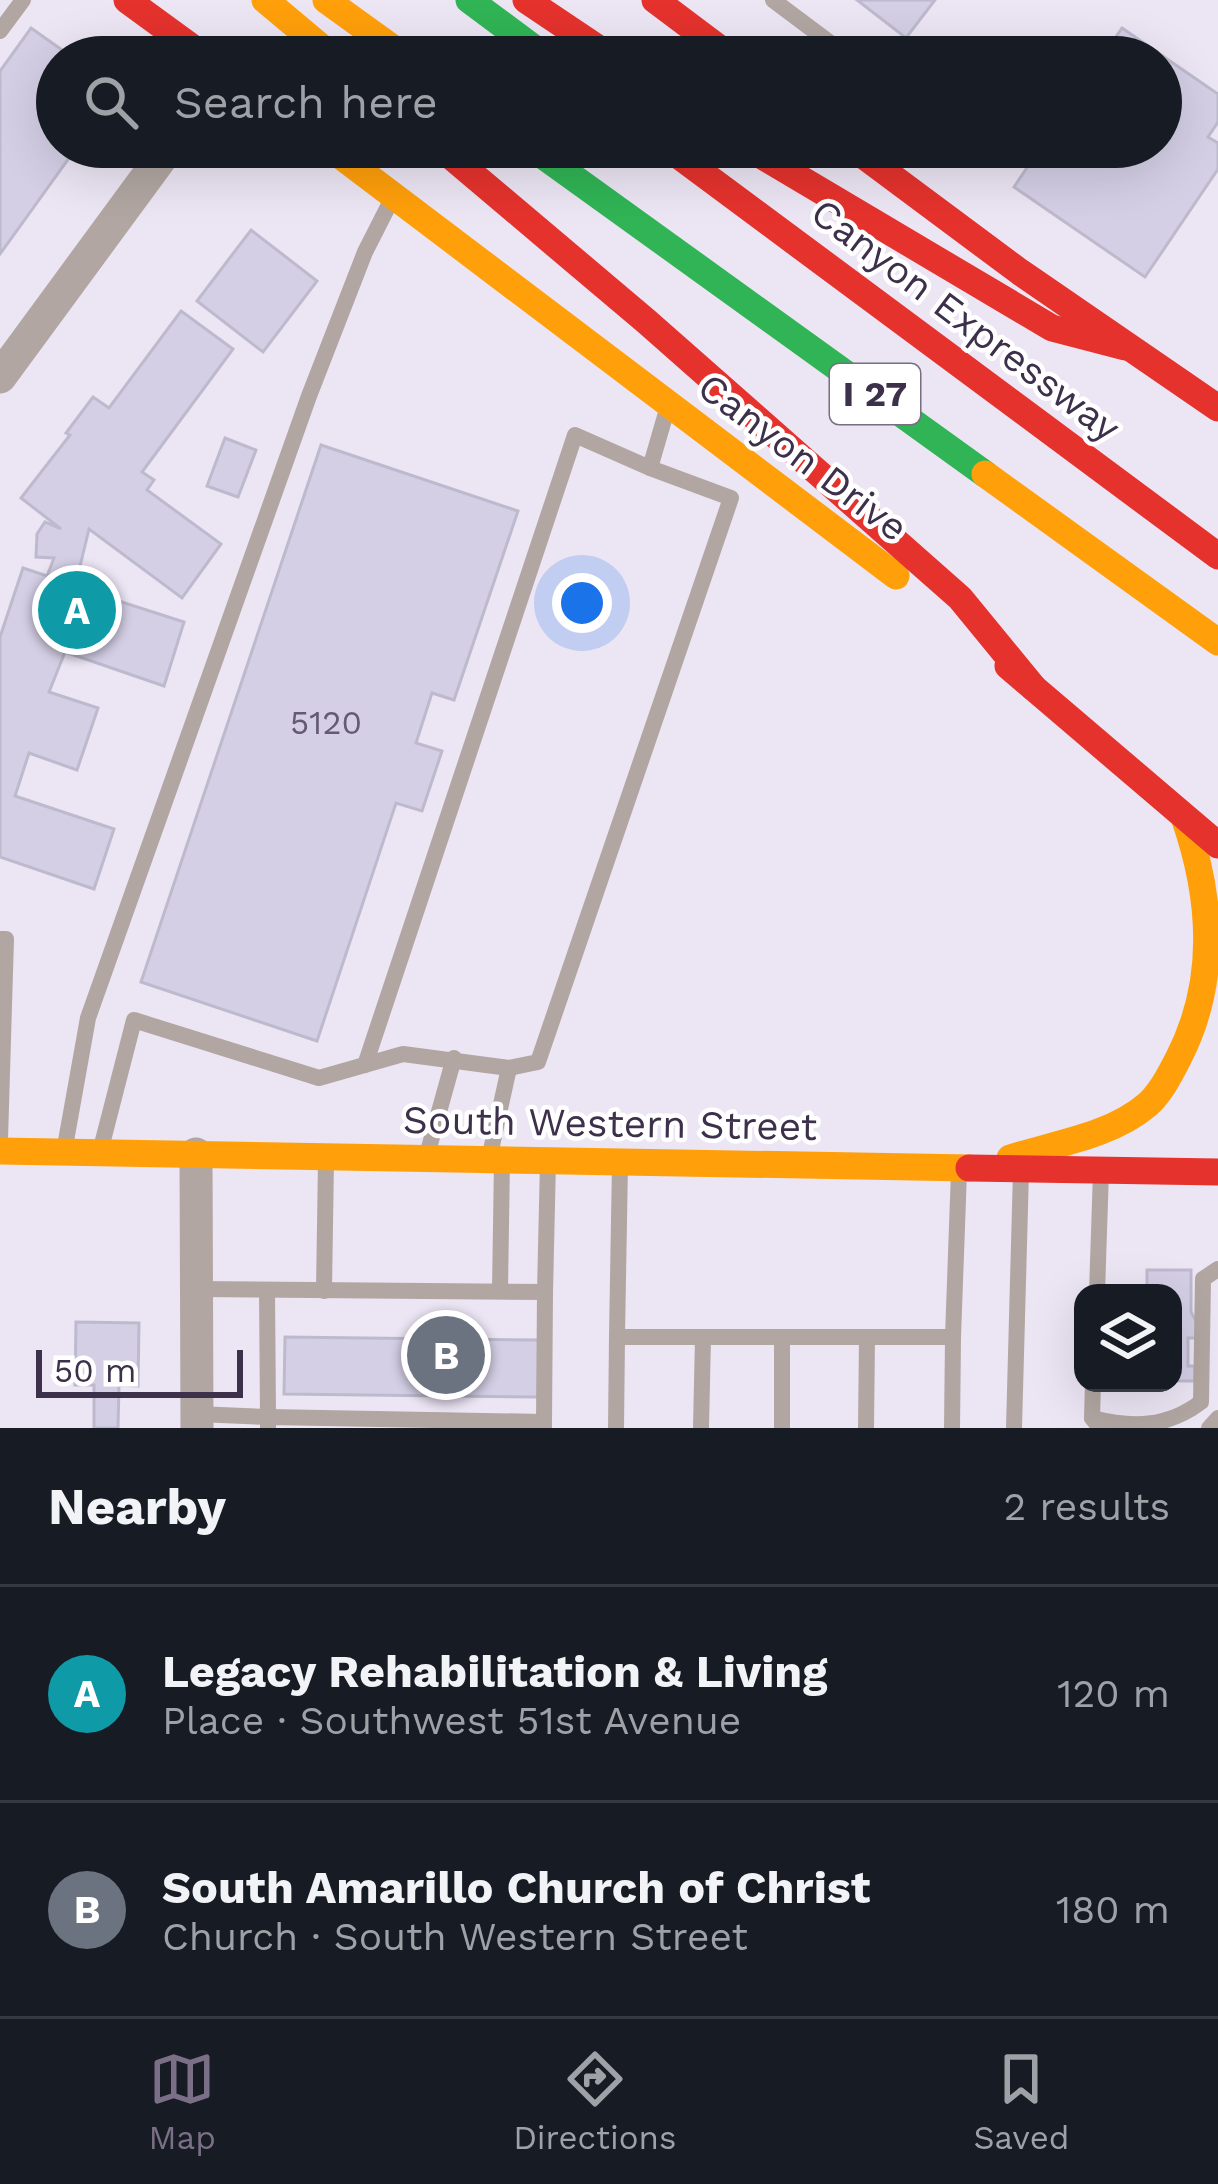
<!DOCTYPE html>
<html lang="en">
<head>
<meta charset="utf-8">
<style>
  body { margin:0; font-family:"Work Sans",sans-serif; background:#242831; color:#f1f3f6 }
  .controls { position:absolute; right:36px; bottom:36px; display:grid; overflow:hidden; border-radius:24px; box-shadow:0 12px 48px #0002 }
  .controls button { width:108px; height:108px; display:grid; place-items:center; padding:0; border:0; border-bottom:3px solid #363941; background:#171b24; color:#f1f3f6; font:60px sans-serif }
  .scale { position:absolute; left:36px; bottom:30px; width:207px; box-sizing:border-box; padding-left:12px; border:6px solid #3d304b; border-top:0; font-size:33px; line-height:42px; white-space:nowrap; color:#3d304b; -webkit-text-stroke:9px #fff; paint-order:stroke }
  .you { position:absolute; left:582px; top:603px; width:42px; height:42px; margin:-30px; border:9px solid #fff; border-radius:50%; background:#1a73e8; box-shadow:0 0 0 18px #1a73e833 }
  .badge { display:grid; place-items:center; width:78px; height:78px; border-radius:50%; background:#7a6f86; color:#fff; font-size:39px; font-weight:700 }
  .pin { position:absolute; translate:-50% -50%; border:6px solid #fff; box-shadow:0 3px 12px #0006 }
  .list { margin:0; padding:0; list-style:none }
  h2 { display:flex; justify-content:space-between; align-items:center; height:156px; margin:0; padding:0 48px; font-size:51px }
  h2 small { font-size:39px; font-weight:400; color:#9ea1a6 }
  .list li { display:grid; grid-template-columns:78px 1fr auto; gap:36px; align-items:center; box-sizing:border-box; height:216px; padding:0 48px; border-top:3px solid #363941 }
  .list b { display:block; font-size:45px; white-space:nowrap }
  .list p { margin:0; font-size:39px; white-space:nowrap; color:#9ea1a6 }
  .list em { font-size:39px; font-style:normal; color:#9ea1a6 }
  .icon { flex:none; width:66px; height:66px; fill:none; stroke:currentColor; stroke-width:2; stroke-linecap:round; stroke-linejoin:round }
  .map { position:relative; flex:none; width:1218px; height:1428px; overflow:hidden }
  .search { position:absolute; background:#171b24; box-shadow:0 12px 48px #0002; left:36px; right:36px; top:36px; height:132px; display:flex; align-items:center; gap:30px; box-sizing:border-box; padding:0 42px; border-radius:66px; color:#9ea1a6; font-size:45px }
  .sheet { height:588px; background:#171b24 }
  nav { display:flex; justify-content:space-around; align-items:center; box-sizing:border-box; height:168px; border-top:3px solid #363941; background:#171b24; font-size:33px; color:#9ea1a6 }
  nav a { display:grid; justify-items:center; gap:6px }
  nav .on { color:#7a6f86 }
  .map>svg:first-child { display:block }
  .building { fill:#d4cfe5; stroke:#bebace; stroke-width:3 }
  .lines { fill:none; stroke-linecap:round; stroke-linejoin:round }
  .lane { stroke:#b1a6a2; stroke-width:16 }
  .street { stroke:#b1a6a2; stroke-width:33 }
  .fast { stroke:#30b455; stroke-width:27 }
  .slow { stroke:#ff9f0a; stroke-width:27 }
  .jam { stroke:#e5322d; stroke-width:27 }
  .labels { text-anchor:middle; dominant-baseline:central; stroke-width:9; stroke-linejoin:round; paint-order:stroke }
  .number-label { font-size:33px; fill:#645a73 }
  .shield { fill:#fff; stroke:#776e81; stroke-width:3 }
  .shield-label { font-size:36px; font-weight:bold; fill:#3d304b }
  .street-label { font-size:39px; fill:#3d304b; stroke:#fff }
</style>
</head>
<body>
<div class="map">
<svg width="1218" height="1428" viewBox="0 0 1218 1428">
  <rect width="100%" height="100%" fill="#ece5f4"/>
  <g class="building">
    <path d="M 857,0 L 935,0 L 906,38 Z"/>
    <path d="M 31,28 L 72,57 L 57,57 L 57,147 L 77,147 L 0,254 L 0,71 Z"/>
    <path d="M 1122,28 L 1218,94 L 1218,122 L 1208,137 L 1218,143 L 1218,169 L 1145,277 L 1014,187 L 1041,147 L 1161,147 L 1161,57 L 1102,57 Z"/>
    <path d="M 251,230 L 317,281 L 263,352 L 197,301 Z"/>
    <path d="M 181,311 L 233,349 L 142,472 L 154,480 L 147,490 L 221,544 L 182,598 L 89,529 L 75,587 L 184,622 L 164,686 L 65,652 L 49,692 L 98,708 L 77,770 L 29,753 L 15,796 L 114,829 L 94,889 L 0,857 L 0,637 L 23,568 L 47,576 L 54,558 L 36,557 L 37,534 L 45,522 L 61,529 L 21,498 L 70,435 L 66,433 L 93,397 L 109,408 Z"/>
    <path d="M 225,438 L 256,450 L 238,497 L 207,486 Z"/>
    <path d="M 321,445 L 518,511 L 454,700 L 432,693 L 416,743 L 442,751 L 422,811 L 396,803 L 317,1041 L 141,982 Z"/>
    <path d="M 1147,1270 L 1191,1270 L 1191,1312 L 1197,1323 L 1197,1338 L 1188,1338 L 1188,1366 L 1195,1366 L 1195,1381 L 1173,1381 L 1173,1293 L 1147,1293 Z"/>
    <path d="M 76,1322 L 139,1323 L 138,1386 L 119,1385 L 118,1428 L 94,1428 L 94,1385 L 75,1385 Z"/>
    <path d="M 285,1337 L 539,1340 L 538,1397 L 284,1394 Z"/>
  </g>
  <g class="lines">
    <g class="lane">
      <path d="M 773,0 L 849,57"/>
      <path d="M 0,31 L 23,0"/>
      <path d="M 650,468 L 668,406"/>
      <path d="M 0,939 L 6,939 L 0,1140"/>
      <path d="M 64,1152 L 88,1018 L 309,396 L 365,252 L 393,197"/>
      <path d="M 100,1152 L 134,1020 L 319,1078 L 403,1054 L 509,1068 L 538,1062 L 731,498 L 650,468 L 575,435 L 365,1065"/>
      <path d="M 427,1155 L 454,1058"/>
      <path d="M 489,1159 L 509,1068"/>
      <path d="M 620,1163 L 617,1337 L 953,1337 L 959,1171"/>
      <path d="M 197,1289 L 545,1292 L 544,1422"/>
      <path d="M 324,1291 L 326,1160"/>
      <path d="M 500,1291 L 502,1160"/>
      <path d="M 545,1292 L 548,1161"/>
      <path d="M 1097,1293 L 1101,1171"/>
      <path d="M 1093,1383 L 1092,1418 L 1096,1423"/>
      <path d="M 197,1414 L 268,1417 L 267,1290"/>
      <path d="M 1092,1418 C 1132,1428 1167,1428 1201,1402 L 1203,1279 L 1218,1269"/>
      <path d="M 268,1428 L 268,1417 L 544,1422 L 544,1428"/>
      <path d="M 616,1428 L 617,1337"/>
      <path d="M 701,1428 L 703,1337"/>
      <path d="M 782,1428 L 782,1337"/>
      <path d="M 866,1428 L 867,1337"/>
      <path d="M 952,1428 L 953,1337"/>
      <path d="M 1014,1428 L 1021,1171"/>
      <path d="M 1209,1428 L 1218,1418"/>
    </g>
    <g class="street">
      <path d="M 0,377 L 169,147"/>
      <path d="M 196,1154 L 197,1428"/>
    </g>
    <g class="fast">
      <path d="M 469,0 L 546,57"/>
      <path d="M 531,147 L 985,474"/>
    </g>
    <g class="slow">
      <path d="M 265,0 L 333,57"/>
      <path d="M 326,0 L 405,57"/>
      <path d="M 329,147 L 896,576"/>
      <path d="M 985,474 L 1218,642"/>
      <path d="M 0,1151 L 969,1168"/>
      <path d="M 1010,1158 C 1054,1144 1111,1136 1147,1105 C 1161,1093 1170,1074 1178,1059 C 1218,982 1212,897 1184,817"/>
    </g>
    <g class="jam">
      <path d="M 127,0 L 205,57"/>
      <path d="M 526,0 L 611,57"/>
      <path d="M 655,0 L 731,57"/>
      <path d="M 440,147 L 646,321 L 960,598 L 1033,687"/>
      <path d="M 667,147 L 1218,556"/>
      <path d="M 747,147 L 1052,328 L 1125,347"/>
      <path d="M 852,147 L 1020,272 L 1218,408"/>
      <path d="M 1008,666 L 1218,845"/>
      <path d="M 969,1168 L 1218,1172"/>
    </g>
  </g>
  <g class="labels">
    <g class="number-label">
      <text x="326" y="722">5120</text>
    </g>
    <rect class="shield" x="830" y="364" width="90" height="60" rx="9"/>
    <g class="shield-label">
      <text x="875" y="394">I 27</text>
    </g>
    <g class="street-label">
      <text transform="translate(966 320) rotate(37)">Canyon Expressway</text>
      <text transform="translate(803 457) rotate(37)">Canyon Drive</text>
      <text transform="translate(610 1123) rotate(1)">South Western Street</text>
    </g>
  </g>
</svg>
<div class="controls">
<button><svg class="icon" aria-label="layers" viewBox="0 0 24 24"><path d="M12 4l9 5-9 5-9-5zM3 14l9 5 9-5"/></svg></button>
</div>
<div class="scale">50 m</div>
<div class="you"></div>
<div class="pin badge" style="left:77px;top:610px;background:#0f9aa8">A</div>
<div class="pin badge" style="left:446px;top:1355px;background:#6b7280">B</div>
<div class="search"><svg class="icon" aria-label="search" viewBox="0 0 24 24"><circle cx="10" cy="10" r="6"/><path d="M15 15l6 6"/></svg>Search here</div>
</div>
<section class="sheet">
<h2>Nearby<small>2 results</small></h2>
<ul class="list">
<li><span class="badge" style="background:#0f9aa8">A</span><div><b>Legacy Rehabilitation &amp; Living</b><p>Place · Southwest 51st Avenue</p></div><em>120 m</em></li>
<li><span class="badge" style="background:#6b7280">B</span><div><b>South Amarillo Church of Christ</b><p>Church · South Western Street</p></div><em>180 m</em></li>
</ul>
</section>
<nav>
<a class="on"><svg class="icon" aria-label="map" viewBox="0 0 24 24"><path d="M3 6l6-2 6 2 6-2v14l-6 2-6-2-6 2zM9 4v14M15 6v14"/></svg>Map</a>
<a><svg class="icon" aria-label="directions" viewBox="0 0 24 24"><path d="M12 3l9 9-9 9-9-9zM9 14v-3h6M13 9l2 2-2 2"/></svg>Directions</a>
<a><svg class="icon" aria-label="saved" viewBox="0 0 24 24"><path d="M7 4h10v16l-5-4-5 4z"/></svg>Saved</a>
</nav>
</body>
</html>
